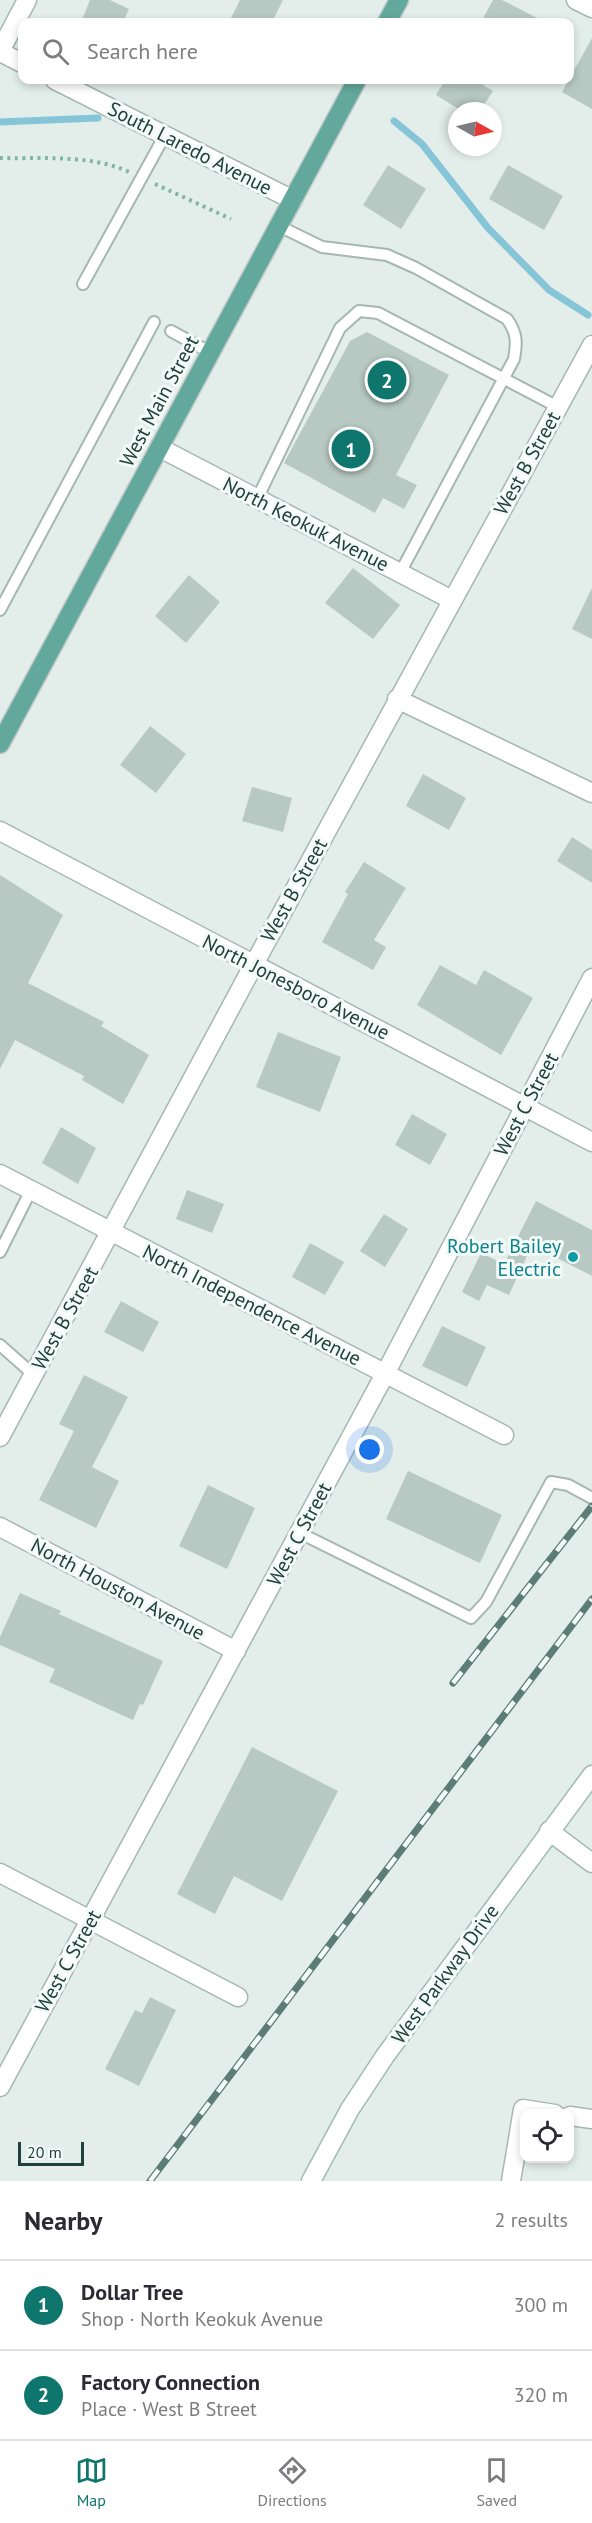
<!DOCTYPE html>
<html lang="en">
<head>
<meta charset="utf-8">
<style>
  body { margin:0; font-family:"PT Sans",sans-serif; background:#f2f2f3; color:#2b2b33 }
  .controls { position:absolute; right:18px; bottom:18px; display:grid; overflow:hidden; border-radius:12px; box-shadow:0 3px 9px #0003 }
  .controls button { width:54px; height:54px; display:grid; place-items:center; padding:0; border:0; border-bottom:2px solid #e1e1e2; background:#fff; color:#2b2b33; font:30px sans-serif }
  .compass { position:absolute; left:448px; top:102px; width:54px; height:54px; border-radius:50%; background:#fff; box-shadow:0 3px 9px #0003; rotate:98deg }
  .scale { position:absolute; left:18px; bottom:15px; width:66px; box-sizing:border-box; padding-left:6px; border:3px solid #20413b; border-top:0; font-size:16px; line-height:21px; white-space:nowrap; color:#20413b; -webkit-text-stroke:4px #f4faf7; paint-order:stroke }
  .you { position:absolute; left:370px; top:1450px; width:21px; height:21px; margin:-15px; border:4px solid #fff; border-radius:50%; background:#1a73e8; box-shadow:0 0 0 9px #1a73e833 }
  .badge { display:grid; place-items:center; width:39px; height:39px; border-radius:50%; background:#0f766e; color:#fff; font-size:20px; font-weight:700 }
  .pin { position:absolute; translate:-50% -50%; border:3px solid #fff; box-shadow:0 2px 6px #0006 }
  .list { margin:0; padding:0; list-style:none }
  h2 { display:flex; justify-content:space-between; align-items:center; height:78px; margin:0; padding:0 24px; font-size:26px }
  h2 small { font-size:20px; font-weight:400; color:#7c7c81 }
  .list li { display:grid; grid-template-columns:39px 1fr auto; gap:18px; align-items:center; box-sizing:border-box; height:90px; padding:0 24px; border-top:2px solid #e1e1e2 }
  .list b { display:block; font-size:22px; white-space:nowrap }
  .list p { margin:0; font-size:20px; white-space:nowrap; color:#7c7c81 }
  .list em { font-size:20px; font-style:normal; color:#7c7c81 }
  .icon { flex:none; width:33px; height:33px; fill:none; stroke:currentColor; stroke-width:2; stroke-linecap:round; stroke-linejoin:round }
  .map { position:relative; flex:none; width:592px; height:2181px; overflow:hidden }
  .search { position:absolute; background:#fff; box-shadow:0 3px 9px #0003; left:18px; right:18px; top:18px; height:66px; display:flex; align-items:center; gap:15px; box-sizing:border-box; padding:0 21px; border-radius:12px; color:#7c7c81; font-size:22px }
  .sheet { height:258px; background:#fff }
  nav { display:flex; justify-content:space-around; align-items:center; box-sizing:border-box; height:84px; border-top:2px solid #e1e1e2; background:#fff; font-size:16px; color:#7c7c81 }
  nav a { display:grid; justify-items:center; gap:3px }
  nav .on { color:#0f766e }
  .map>svg:first-child { display:block }
  .lines { fill:none; stroke-linecap:round; stroke-linejoin:round }
  .stream { stroke:#86c5d8; stroke-width:7 }
  .building { fill:#b8c9c3 }
  .service-casing { stroke:#a5b7b2; stroke-width:14 }
  .minor-casing { stroke:#a5b7b2; stroke-width:21 }
  .secondary-casing { stroke:#a0bbb3; stroke-width:21 }
  .primary-casing { stroke:#c1cac8; stroke-width:21 }
  .path { stroke:#80b5a8; stroke-width:4; stroke-dasharray:3 4.5; stroke-linecap:butt }
  .service { stroke:#fff; stroke-width:10 }
  .minor { stroke:#fff; stroke-width:18 }
  .secondary { stroke:#fff; stroke-width:18 }
  .primary { stroke:#63a89c; stroke-width:18 }
  .rail-casing { stroke:#5b7d76; stroke-width:7 }
  .rail { stroke:#f4faf7; stroke-width:4.5; stroke-dasharray:14; stroke-linecap:butt }
  .culture-dot { fill:#0f9aa8; stroke:#f4faf7; stroke-width:2 }
  .labels { text-anchor:middle; dominant-baseline:central; stroke-width:6; stroke-linejoin:round; paint-order:stroke }
  .street-label { font-size:20px; fill:#20413b; stroke:#f4faf7 }
  .culture-label { font-size:20px; fill:#0d838f; stroke:#f4faf7; text-anchor:end }
</style>
</head>
<body>
<div class="map">
<svg width="592" height="2181" viewBox="0 0 592 2181">
  <rect width="100%" height="100%" fill="#e3eeea"/>
  <g class="lines">
    <g class="stream">
      <path d="M 394,121 L 422,144 L 488,228 L 549,290 L 588,315"/>
      <path d="M 0,122 L 98,118"/>
    </g>
  </g>
  <g class="building">
    <path d="M 90,0 L 110,0 L 129,9 L 123,22 L 81,22 Z"/>
    <path d="M 240,0 L 283,0 L 272,22 L 229,22 Z"/>
    <path d="M 493,0 L 502,0 L 545,22 L 481,22 Z"/>
    <path d="M 592,38 L 592,109 L 562,92 Z"/>
    <path d="M 445,80 L 475,80 L 493,91 L 480,111 L 462,111 L 436,95 Z"/>
    <path d="M 388,165 L 426,189 L 401,229 L 363,205 Z"/>
    <path d="M 508,165 L 563,196 L 544,230 L 489,199 Z"/>
    <path d="M 367,332 L 449,375 L 396,475 L 417,485 L 404,509 L 383,498 L 375,513 L 284,463 L 350,341 Z"/>
    <path d="M 353,568 L 400,605 L 373,639 L 325,603 Z"/>
    <path d="M 189,575 L 220,602 L 186,643 L 155,616 Z"/>
    <path d="M 592,588 L 592,639 L 572,629 Z"/>
    <path d="M 150,726 L 186,754 L 156,793 L 120,765 Z"/>
    <path d="M 423,774 L 466,798 L 449,830 L 406,806 Z"/>
    <path d="M 252,787 L 292,798 L 283,832 L 242,821 Z"/>
    <path d="M 572,837 L 592,850 L 592,883 L 557,861 Z"/>
    <path d="M 364,862 L 406,888 L 374,940 L 386,947 L 373,970 L 322,942 L 348,894 L 345,892 Z"/>
    <path d="M 0,875 L 63,915 L 28,983 L 104,1022 L 101,1026 L 149,1055 L 123,1104 L 82,1080 L 84,1076 L 15,1040 L 0,1069 Z"/>
    <path d="M 440,965 L 476,985 L 484,970 L 533,998 L 501,1055 L 417,1005 Z"/>
    <path d="M 278,1032 L 341,1057 L 320,1112 L 256,1087 Z"/>
    <path d="M 412,1114 L 447,1134 L 430,1165 L 395,1145 Z"/>
    <path d="M 61,1127 L 96,1148 L 78,1184 L 42,1163 Z"/>
    <path d="M 187,1190 L 224,1204 L 212,1233 L 176,1219 Z"/>
    <path d="M 536,1201 L 592,1230 L 592,1276 L 532,1245 L 509,1295 L 487,1285 L 479,1301 L 462,1292 L 481,1253 L 504,1264 Z"/>
    <path d="M 384,1214 L 408,1229 L 385,1267 L 360,1251 Z"/>
    <path d="M 310,1243 L 344,1262 L 325,1295 L 292,1277 Z"/>
    <path d="M 121,1301 L 159,1322 L 143,1352 L 104,1332 Z"/>
    <path d="M 442,1326 L 486,1347 L 467,1387 L 422,1366 Z"/>
    <path d="M 84,1375 L 128,1397 L 92,1467 L 119,1481 L 96,1528 L 39,1500 L 74,1431 L 59,1424 Z"/>
    <path d="M 408,1471 L 502,1515 L 480,1563 L 386,1519 Z"/>
    <path d="M 208,1485 L 255,1508 L 227,1569 L 179,1546 Z"/>
    <path d="M 20,1593 L 61,1611 L 59,1614 L 163,1661 L 143,1705 L 140,1704 L 133,1720 L 49,1682 L 55,1669 L 0,1645 L 0,1637 Z"/>
    <path d="M 252,1747 L 338,1791 L 282,1901 L 234,1876 L 215,1914 L 177,1894 Z"/>
    <path d="M 150,1997 L 176,2010 L 139,2086 L 105,2069 L 135,2010 L 142,2013 Z"/>
  </g>
  <g class="lines">
    <g class="service-casing">
      <g id="service">
        <path d="M 279,226 L 322,247 L 387,255 L 416,268 L 507,319 C 517,333 517,342 514,359 L 400,573"/>
        <path d="M 83,284 L 165,135"/>
        <path d="M 171,331 L 211,353"/>
        <path d="M 257,499 L 340,328 L 359,311 L 378,313 L 558,407"/>
        <path d="M 0,610 L 154,322"/>
        <path d="M 0,1252 L 31,1190"/>
        <path d="M 0,1345 L 34,1375"/>
        <path d="M 300,1533 L 471,1618 L 486,1602 L 551,1482 L 568,1485 L 592,1498"/>
      </g>
    </g>
    <g class="minor-casing">
      <g id="minor">
        <path d="M 576,0 L 592,8"/>
        <path d="M 0,51 L 27,0"/>
        <path d="M 0,52 L 22,63"/>
        <path d="M 55,80 L 293,200"/>
        <path d="M 160,448 L 452,600"/>
        <path d="M 397,699 L 592,793"/>
        <path d="M 0,831 L 592,1142"/>
        <path d="M 0,1174 L 504,1435"/>
        <path d="M 0,1437 L 253,966 L 592,345"/>
        <path d="M 0,1527 L 236,1651"/>
        <path d="M 549,1831 L 592,1863"/>
        <path d="M 0,1873 L 238,1997"/>
        <path d="M 0,2087 L 385,1374 L 592,978"/>
        <path d="M 570,2116 L 592,2119"/>
        <path d="M 511,2181 L 523,2109 L 555,2114"/>
      </g>
    </g>
    <g class="secondary-casing">
      <path id="secondary" d="M 311,2181 L 350,2109 L 385,2056 L 592,1775"/>
    </g>
    <g class="primary-casing">
      <g id="primary">
        <path d="M 387,22 L 399,0"/>
        <path d="M 0,744 L 357,80"/>
      </g>
    </g>
    <g class="path">
      <path d="M 0,158 C 42,159 90,154 129,172"/>
      <path d="M 155,184 L 231,219"/>
    </g>
    <use href="#service" class="service"/>
    <use href="#minor" class="minor"/>
    <use href="#secondary" class="secondary"/>
    <use href="#primary" class="primary"/>
    <g class="rail-casing">
      <g id="rail">
        <path d="M 453,1683 L 592,1506"/>
        <path d="M 150,2181 L 592,1599"/>
      </g>
    </g>
    <use href="#rail" class="rail"/>
  </g>
  <circle class="culture-dot" cx="573" cy="1257" r="6"/>
  <g class="labels">
    <g class="street-label">
      <text transform="translate(190 148) rotate(27)">South Laredo Avenue</text>
      <text transform="translate(159 401) rotate(-62)">West Main Street</text>
      <text transform="translate(527 463) rotate(-61)">West B Street</text>
      <text transform="translate(306 524) rotate(27)">North Keokuk Avenue</text>
      <text transform="translate(294 890) rotate(-61)">West B Street</text>
      <text transform="translate(296 987) rotate(27)">North Jonesboro Avenue</text>
      <text transform="translate(526 1104) rotate(-62)">West C Street</text>
      <text transform="translate(252 1305) rotate(27)">North Independence Avenue</text>
      <text transform="translate(65 1318) rotate(-61)">West B Street</text>
      <text transform="translate(299 1534) rotate(-62)">West C Street</text>
      <text transform="translate(118 1589) rotate(28)">North Houston Avenue</text>
      <text transform="translate(68 1961) rotate(-61)">West C Street</text>
      <text transform="translate(445 1974) rotate(-54)">West Parkway Drive</text>
    </g>
    <g class="culture-label">
      <text x="561" y="1246">Robert Bailey<tspan x="561" dy="23">Electric</tspan></text>
    </g>
  </g>
</svg>
<div class="controls">
<button><svg class="icon" aria-label="locate" viewBox="0 0 24 24"><circle cx="12" cy="12" r="6"/><path d="M12 2v4M12 18v4M2 12h4M18 12h4"/></svg></button>
</div>
<svg class="compass" viewBox="-18 -18 36 36"><path d="M0-13l5 13h-10z" fill="#e53935"/><path d="M0 13l5-13h-10z" fill="#7c7c81"/></svg>
<div class="scale">20 m</div>
<div class="you"></div>
<div class="pin badge" style="left:351px;top:449px">1</div>
<div class="pin badge" style="left:387px;top:380px">2</div>
<div class="search"><svg class="icon" aria-label="search" viewBox="0 0 24 24"><circle cx="10" cy="10" r="6"/><path d="M15 15l6 6"/></svg>Search here</div>
</div>
<section class="sheet">
<h2>Nearby<small>2 results</small></h2>
<ul class="list">
<li><span class="badge">1</span><div><b>Dollar Tree</b><p>Shop · North Keokuk Avenue</p></div><em>300 m</em></li>
<li><span class="badge">2</span><div><b>Factory Connection</b><p>Place · West B Street</p></div><em>320 m</em></li>
</ul>
</section>
<nav>
<a class="on"><svg class="icon" aria-label="map" viewBox="0 0 24 24"><path d="M3 6l6-2 6 2 6-2v14l-6 2-6-2-6 2zM9 4v14M15 6v14"/></svg>Map</a>
<a><svg class="icon" aria-label="directions" viewBox="0 0 24 24"><path d="M12 3l9 9-9 9-9-9zM9 14v-3h6M13 9l2 2-2 2"/></svg>Directions</a>
<a><svg class="icon" aria-label="saved" viewBox="0 0 24 24"><path d="M7 4h10v16l-5-4-5 4z"/></svg>Saved</a>
</nav>
</body>
</html>
